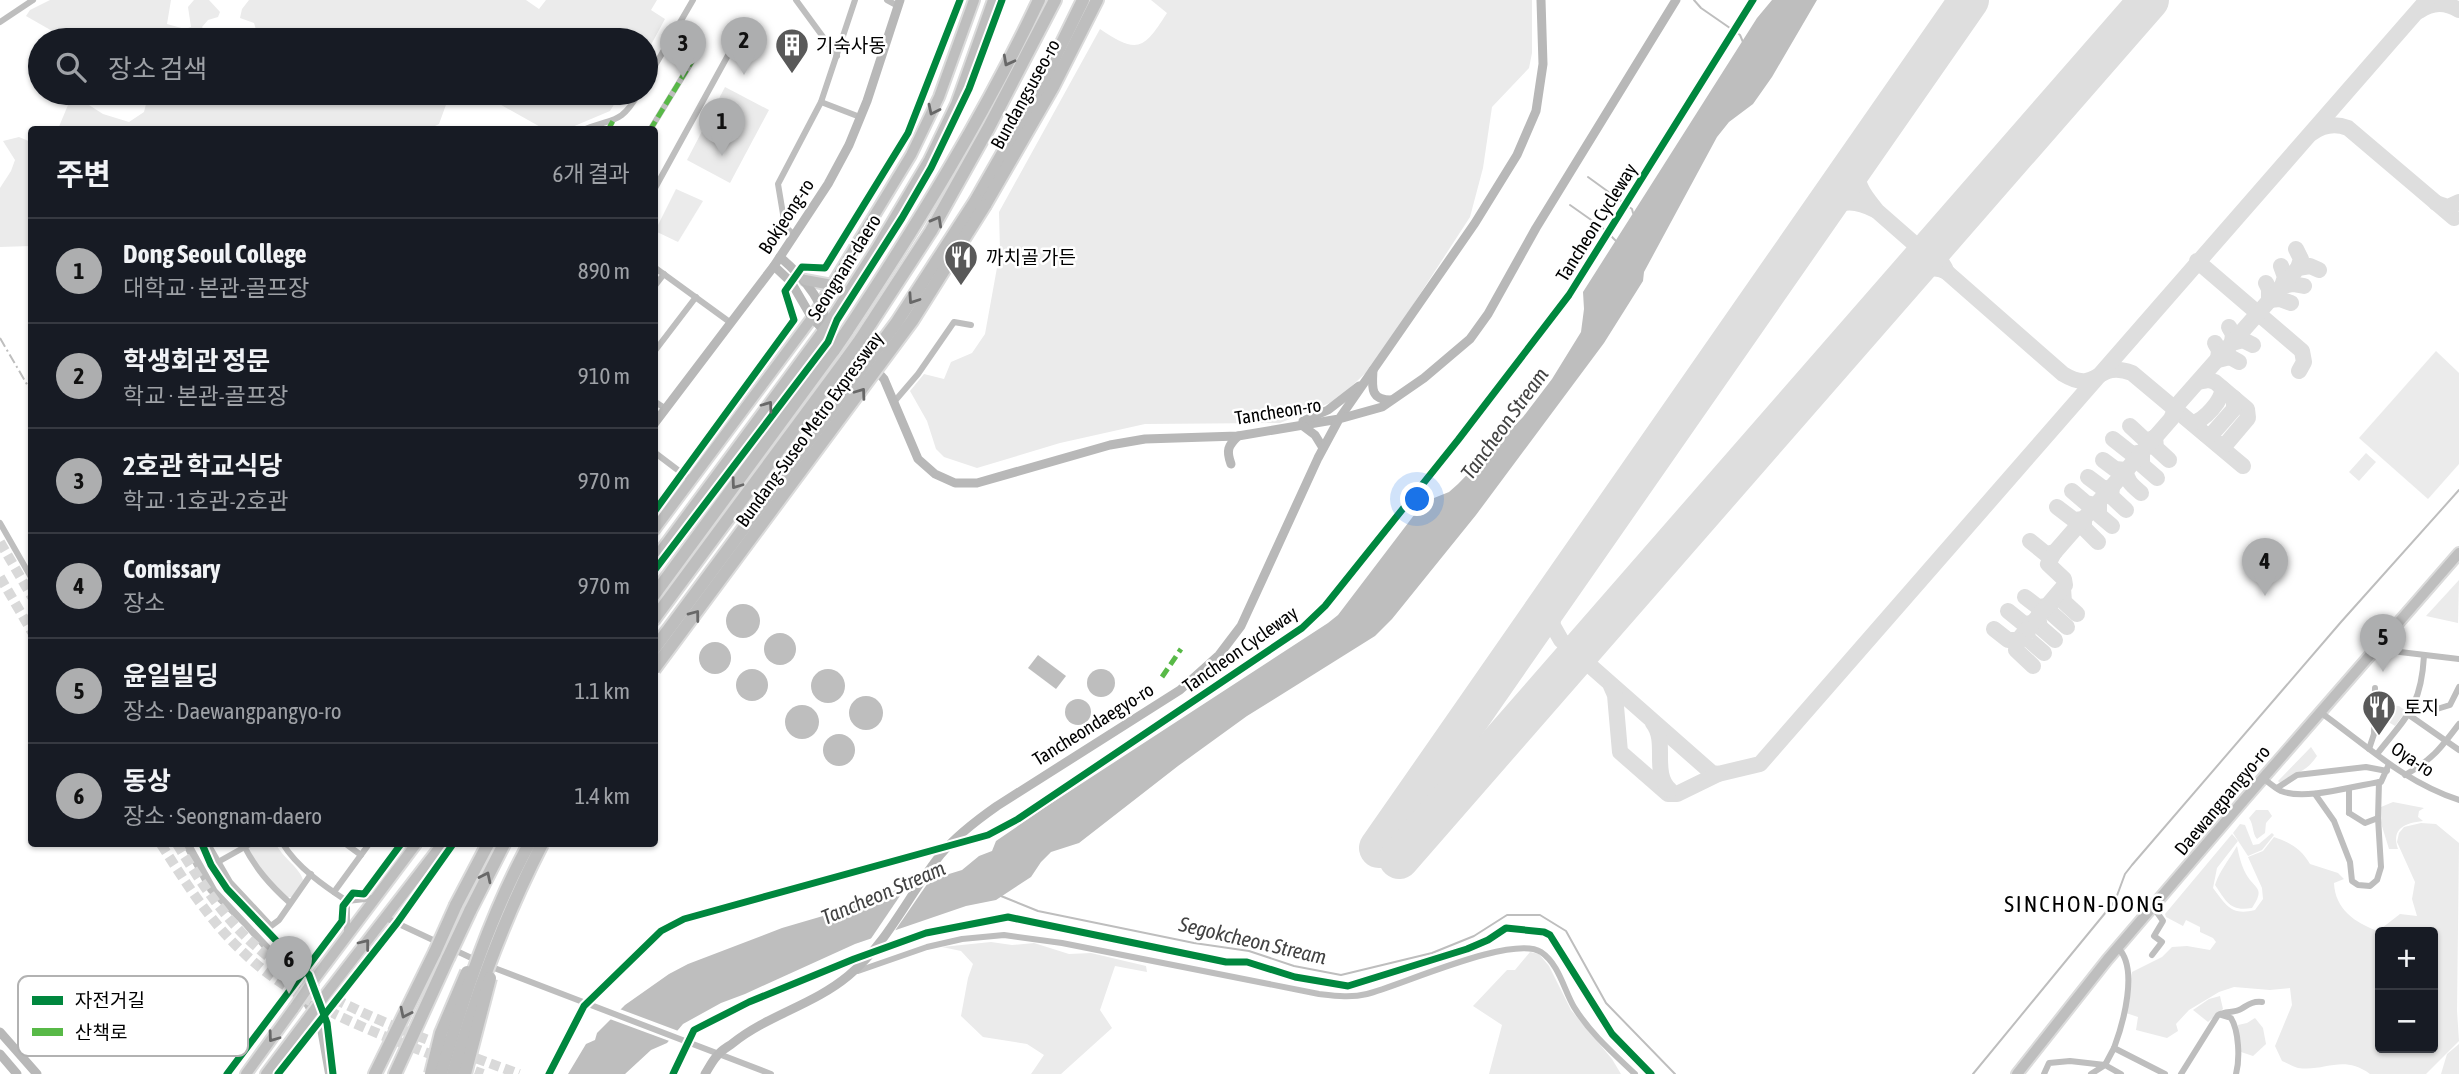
<!DOCTYPE html>
<html lang="ko">
<head>
<meta charset="utf-8">
<style>
  body { margin:0; font-family:"Asap Condensed","Noto Sans KR",sans-serif; background:#242831; color:#f1f3f6 }
  .controls { position:absolute; right:21px; bottom:21px; display:grid; overflow:hidden; border-radius:7px; box-shadow:0 2px 5px #0004 }
  .controls button { width:63px; height:63px; display:grid; place-items:center; padding:0; border:0; border-bottom:2px solid #363941; background:#171b24; color:#f1f3f6; font:35px sans-serif }
  .you { position:absolute; left:1418px; top:500px; width:24px; height:24px; margin:-18px; border:5px solid #fff; border-radius:50%; background:#1a73e8; box-shadow:0 0 0 10px #1a73e833 }
  .badge { display:grid; place-items:center; width:46px; height:46px; border-radius:50%; background:#adaeaf; color:#111; font-size:23px; font-weight:700 }
  .pin { position:absolute; translate:-50% -58px; filter:drop-shadow(0 2px 4px #0008) }
  .pin::after { content:''; position:absolute; top:37px; width:24px; height:21px; background:inherit; clip-path:polygon(0 0,100% 0,50% 100%) }
  .list { margin:0; padding:0; list-style:none }
  h2 { display:flex; justify-content:space-between; align-items:center; height:91px; margin:0; padding:0 28px; font-size:30px }
  h2 small { font-size:23px; font-weight:400; color:#9ea1a6 }
  .list li { display:grid; grid-template-columns:46px 1fr auto; gap:21px; align-items:center; box-sizing:border-box; height:105px; padding:0 28px; border-top:2px solid #363941 }
  .list b { display:block; font-size:26px; white-space:nowrap }
  .list p { margin:0; font-size:23px; white-space:nowrap; color:#9ea1a6 }
  .list em { font-size:23px; font-style:normal; color:#9ea1a6 }
  .icon { flex:none; width:38px; height:38px; fill:none; stroke:currentColor; stroke-width:2; stroke-linecap:round; stroke-linejoin:round }
  .map { position:relative; flex:none; width:2459px; height:1074px; overflow:hidden }
  .search { position:absolute; background:#171b24; box-shadow:0 2px 5px #0004; left:28px; top:28px; width:630px; height:77px; display:flex; align-items:center; gap:18px; box-sizing:border-box; padding:0 24px; border-radius:38px; color:#9ea1a6; font-size:26px }
  .panel { position:absolute; background:#171b24; box-shadow:0 2px 5px #0004; left:28px; top:126px; width:630px; height:721px; border-radius:7px }
  .map>svg:first-child { display:block }
  .green { fill:#ebebeb; fill-rule:evenodd }
  .water { fill:#bebebe }
  .pier { fill:#fff }
  .lines { fill:none; stroke-linecap:round; stroke-linejoin:round }
  .stream { stroke:#bebebe; stroke-width:2 }
  .taxiway { stroke:#dedede; stroke-width:16 }
  .runway { stroke:#dedede; stroke-width:40 }
  .primary-tunnel { stroke:#d9d9d9; stroke-width:10; stroke-dasharray:10 5; stroke-linecap:butt }
  .primary-casing { stroke:#dbdbdb; stroke-width:14 }
  .highway-casing { stroke:#dbdbdb; stroke-width:16 }
  .street { stroke:#bebebe; stroke-width:6 }
  .secondary { stroke:#b8b8b8; stroke-width:9 }
  .primary { stroke:#bebebe; stroke-width:10 }
  .highway { stroke:#bebebe; stroke-width:12 }
  .rail { stroke:#bebebe; stroke-width:2; stroke-dasharray:10 3.5 2 3.5; stroke-linecap:butt }
  .primary-bridge-casing { stroke:#dbdbdb; stroke-width:14; stroke-linecap:butt }
  .highway-bridge-casing { stroke:#dbdbdb; stroke-width:16; stroke-linecap:butt }
  .primary-bridge { stroke:#bebebe; stroke-width:10 }
  .highway-bridge { stroke:#bebebe; stroke-width:12 }
  .quiet { stroke:#58b947; stroke-width:5; stroke-dasharray:10 5; stroke-linecap:butt }
  .cycleway-casing { stroke:#fff; stroke-width:11 }
  .cycleway { stroke:#00873e; stroke-width:7 }
  .oneway { stroke:#686868 }
  .labels { text-anchor:middle; dominant-baseline:central; stroke-width:5; stroke-linejoin:round; paint-order:stroke }
  .poi-label { font-size:19px; fill:#000; stroke:#fff; text-anchor:start }
  .street-label { font-size:19px; fill:#000; stroke:#fff }
  .water-label { font-size:21px; font-style:italic; fill:#434343; stroke:#fff }
  .quarter-label { font-size:23px; letter-spacing:2px; fill:#000; stroke:#fff }
  .key { fill:#fff; stroke:#b2b2b2; stroke-width:2 }
  .key-label { font-size:19px; fill:#000 }
</style>
</head>
<body>
<div class="map">
<svg width="2459" height="1074" viewBox="0 0 2459 1074">
  <rect width="100%" height="100%" fill="#fff"/>
  <g class="green">
    <path d="M 50,0 L 171,0 L 167,24 L 185,29 L 191,27 L 188,7 L 194,0 L 209,0 L 220,12 L 218,17 L 208,20 L 202,27 L 211,40 L 68,40 L 26,16 L 30,10 Z"/>
    <path d="M 249,0 L 526,0 L 539,9 L 546,0 L 657,0 L 651,10 L 665,19 L 646,54 L 646,40 L 255,40 L 257,33 L 254,23 L 240,18 L 242,9 Z"/>
    <path d="M 1151,0 L 1532,0 L 1532,53 L 1529,68 L 1492,107 L 1483,168 L 1470,217 L 1374,365 L 1337,400 L 1280,423 L 1145,424 L 1060,443 L 977,468 L 944,457 L 936,449 L 927,421 L 910,391 L 924,374 L 944,379 L 951,362 L 972,353 L 985,334 L 1000,251 L 999,212 L 1100,29 C 1138,55 1144,49 1167,13 Z"/>
    <path d="M 725,87 L 769,110 L 730,183 L 687,160 Z"/>
    <path d="M 144,93 L 621,93 L 610,111 L 565,130 L 544,129 L 480,93 L 447,102 L 439,124 L 429,129 L 58,129 L 68,105 L 78,98 L 103,114 L 129,122 L 144,112 L 147,100 Z"/>
    <path d="M 19,137 L 31,142 L 31,246 L 0,247 L 0,188 L 11,171 L 15,160 L 3,141 Z"/>
    <path d="M 676,189 L 703,201 L 678,242 L 655,231 Z"/>
    <path d="M 2436,351 L 2459,373 L 2459,464 L 2428,499 L 2359,438 Z"/>
    <path d="M 2366,453 L 2376,462 L 2359,481 L 2349,472 Z"/>
    <path d="M 2459,580 L 2458,623 L 2426,616 Z"/>
    <path d="M 2379,704 L 2399,706 L 2406,711 L 2395,726 L 2385,720 L 2378,718 Z"/>
    <path d="M 2311,747 L 2317,756 C 2304,775 2297,770 2280,783 L 2278,781 Z"/>
    <path d="M 2393,802 L 2424,808 L 2419,811 L 2418,817 L 2423,821 C 2405,823 2391,828 2398,849 L 2389,849 L 2381,823 L 2381,807 Z"/>
    <path d="M 2256,810 L 2268,810 L 2272,816 L 2266,823 L 2265,833 L 2257,839 C 2252,833 2254,825 2249,818 Z"/>
    <path d="M 2421,823 L 2436,824 L 2459,843 L 2457,1011 L 2459,1041 L 2426,1074 L 2370,1074 C 2342,1054 2326,1072 2298,1068 C 2293,1067 2287,1063 2282,1061 L 2275,1046 L 2292,1005 L 2290,988 L 2270,990 L 2234,987 L 2219,992 L 2189,1010 L 2176,1024 L 2178,1031 L 2167,1038 L 2136,1030 L 2138,1017 L 2126,1013 L 2132,972 L 2162,957 L 2172,947 L 2187,946 L 2210,950 L 2216,942 L 2213,938 L 2200,932 L 2200,927 L 2186,920 L 2183,926 L 2166,917 L 2165,914 L 2232,834 L 2238,841 L 2217,868 L 2213,888 C 2226,905 2231,916 2255,910 L 2263,899 L 2262,888 L 2248,857 L 2263,851 L 2274,837 C 2291,843 2301,849 2310,864 L 2338,873 L 2344,879 L 2334,883 C 2335,909 2355,923 2378,931 L 2400,914 L 2417,916 L 2412,899 L 2415,882 L 2397,842 L 2399,833 L 2404,827 ZM 2380,932 L 2433,932 L 2433,1048 L 2380,1048 Z"/>
    <path d="M 2240,824 L 2245,825 L 2253,845 L 2259,844 L 2272,833 L 2274,835 L 2262,850 L 2248,856 L 2233,833 Z"/>
    <path d="M 253,844 L 276,844 C 282,857 300,868 303,880 L 292,897 L 287,897 L 266,879 L 248,851 L 250,845 Z"/>
    <path d="M 2237,846 C 2239,855 2241,865 2246,874 C 2255,890 2266,887 2252,908 C 2230,912 2226,901 2215,885 C 2220,870 2229,860 2237,846 Z"/>
    <path d="M 991,942 L 1012,945 L 1034,943 L 1069,954 L 1091,953 L 1146,966 L 1147,972 L 1115,966 L 1100,1010 L 1112,1028 L 1061,1074 L 1031,1074 L 1044,1055 L 1027,1044 L 983,1037 L 961,1016 L 968,978 L 973,964 L 961,951 L 942,947 Z"/>
    <path d="M 1530,952 L 1539,954 L 1549,966 L 1571,1010 L 1612,1059 L 1621,1074 L 1489,1074 L 1502,1025 L 1473,1006 L 1507,970 L 1515,970 Z"/>
    <path d="M 2220,996 L 2223,1009 L 2208,1022 L 2193,1010 L 2209,999 Z"/>
    <path d="M 2255,1018 L 2263,1028 L 2266,1044 L 2253,1056 L 2241,1052 L 2238,1025 L 2247,1023 Z"/>
    <path d="M 2459,1044 L 2459,1074 L 2441,1074 L 2447,1054 Z"/>
  </g>
  <g class="water">
    <path d="M 1772,0 L 1817,0 L 1772,77 L 1753,104 L 1729,122 L 1717,137 L 1644,272 L 1643,281 L 1604,343 L 1476,515 L 1392,619 L 1375,636 L 1247,716 L 1178,766 L 1079,843 L 1051,852 L 1041,862 L 1031,877 L 996,900 L 966,906 L 855,944 L 745,994 L 721,1003 L 683,1024 L 667,1043 L 651,1050 L 625,1074 L 568,1074 L 586,1044 L 595,1040 L 597,1033 L 625,1005 L 669,974 L 688,964 L 782,928 L 840,911 L 851,904 L 962,870 L 979,856 L 992,851 L 996,841 L 1044,808 L 1328,623 L 1338,615 L 1424,502 L 1449,492 L 1458,484 L 1523,417 L 1552,379 L 1581,332 L 1584,309 L 1583,292 L 1757,18 Z"/>
    <circle cx="743" cy="621" r="17"/>
    <circle cx="780" cy="649" r="16"/>
    <circle cx="715" cy="658" r="16"/>
    <path d="M 1038,655 L 1066,676 L 1056,689 L 1028,668 Z"/>
    <circle cx="752" cy="685" r="16"/>
    <circle cx="828" cy="686" r="17"/>
    <circle cx="1101" cy="683" r="14"/>
    <circle cx="866" cy="713" r="17"/>
    <circle cx="1078" cy="712" r="13"/>
    <circle cx="802" cy="722" r="17"/>
    <circle cx="839" cy="750" r="16"/>
    <path d="M 182,844 L 192,844 L 217,889 L 296,973 L 324,1023 L 331,1074 L 325,1074 L 317,1029 L 288,978 L 243,926 L 208,892 Z"/>
  </g>
  <g class="pier">
    <path d="M 932,877 L 892,935 L 868,943 L 908,884 Z"/>
    <path d="M 617,1008 L 681,1032 L 672,1042 L 607,1018 Z"/>
  </g>
  <g class="lines">
    <g class="stream">
      <path d="M 1694,0 L 1701,8 L 1740,35 L 1743,42"/>
      <path d="M 1588,177 L 1632,209 L 1633,213"/>
      <path d="M 1570,205 L 1604,229 L 1616,241"/>
      <path d="M 1001,896 L 1038,911 L 1194,943 L 1249,951 L 1294,966 L 1341,975 L 1432,953 L 1474,936 L 1507,915 L 1540,915 L 1566,931 L 1606,1003 L 1675,1074"/>
      <path d="M 1973,1074 L 2115,901 L 2125,874 L 2132,865 L 2341,622 L 2459,490"/>
    </g>
    <g class="taxiway">
      <path d="M 2419,11 C 2433,2 2445,2 2459,10"/>
      <path d="M 2312,133 C 2323,125 2335,123 2348,128 L 2454,218"/>
      <path d="M 1870,141 C 1852,176 1853,181 1877,211 L 2063,374 C 2099,396 2095,359 2132,373 L 2243,466"/>
      <path d="M 2436,203 L 2448,207 L 2459,202"/>
      <path d="M 1811,226 C 1832,205 1845,194 1875,210"/>
      <path d="M 2296,249 L 2301,259 L 2298,268"/>
      <path d="M 2197,261 L 2302,351 L 2304,362 L 2299,371"/>
      <path d="M 2281,266 L 2285,277 L 2282,286 L 2293,284 L 2304,286"/>
      <path d="M 1945,268 C 1936,255 1938,246 1946,233"/>
      <path d="M 1909,275 C 1922,269 1934,265 1947,272"/>
      <path d="M 2266,283 L 2269,289 L 2269,300 L 2280,299 L 2291,303"/>
      <path d="M 2229,327 L 2233,334 L 2232,343 L 2243,340 L 2253,345"/>
      <path d="M 2215,343 L 2219,350 L 2218,360 L 2230,357 L 2239,362"/>
      <path d="M 2198,382 L 2209,380 L 2215,382 L 2247,409 L 2248,418 L 2226,444 L 2217,444"/>
      <path d="M 2192,423 C 2204,421 2223,400 2222,388"/>
      <path d="M 2130,426 L 2144,439 L 2150,440 L 2155,437 L 2156,448 L 2169,460"/>
      <path d="M 2205,434 L 2212,434 L 2234,409 L 2234,398"/>
      <path d="M 2113,439 L 2132,454 L 2142,452 L 2142,465 L 2157,478"/>
      <path d="M 2103,460 L 2115,469 L 2126,470 C 2126,481 2133,486 2141,493"/>
      <path d="M 2088,477 L 2104,489 L 2112,487 L 2111,496 L 2126,510"/>
      <path d="M 2072,491 L 2086,503 L 2095,505 L 2099,502 L 2099,515 L 2112,526"/>
      <path d="M 2057,507 L 2074,520 L 2084,519 L 2084,528 L 2098,542"/>
      <path d="M 2030,541 L 2046,554 L 2055,552"/>
      <path d="M 2063,588 L 2064,602 L 2077,614"/>
      <path d="M 1559,589 L 1552,614 L 1553,626 L 1561,640 L 1712,773 L 1718,774 L 1760,764 L 2427,0"/>
      <path d="M 2025,597 L 2038,607 L 2048,606"/>
      <path d="M 2052,601 L 2049,611 L 2067,627"/>
      <path d="M 2008,611 L 2024,624 L 2033,623"/>
      <path d="M 2038,617 L 2040,627 L 2055,640"/>
      <path d="M 1994,629 L 2008,640 L 2018,640 L 2065,585 L 2064,579 L 2048,564 L 2054,553 L 2171,419 L 2178,404 L 2298,268 L 2310,266 L 2319,270"/>
      <path d="M 2027,629 L 2028,639 L 2044,653"/>
      <path d="M 2018,640 L 2016,650 L 2033,666"/>
      <path d="M 1611,686 L 1615,695 L 1620,752 L 1668,794 L 1677,794 L 1718,774"/>
      <path d="M 1653,723 C 1668,742 1651,773 1670,790"/>
    </g>
    <g class="runway">
      <path d="M 1379,848 L 1969,0"/>
      <path d="M 1399,859 L 2149,0"/>
    </g>
    <g class="primary-tunnel">
      <path d="M 0,542 L 32,597"/>
      <path d="M 0,577 L 32,632"/>
      <path d="M 161,844 C 185,882 211,923 245,954 C 299,1005 375,1033 443,1059"/>
      <path d="M 177,844 C 199,880 226,921 259,949 C 306,991 385,1024 444,1046"/>
      <path d="M 462,1053 L 519,1074"/>
      <path d="M 461,1066 L 483,1074"/>
    </g>
    <g class="primary-casing">
      <g id="primary">
        <path d="M 805,280 L 832,285"/>
        <path d="M 654,530 L 812,318 L 911,155 L 939,97 L 974,0"/>
        <path d="M 654,560 L 828,324 L 876,249 L 929,160 L 956,104 L 993,0"/>
        <path d="M 310,985 L 416,844"/>
        <path d="M 323,998 L 442,844"/>
        <path d="M 246,1074 L 294,1008"/>
        <path d="M 266,1074 L 306,1021"/>
        <path d="M 2017,1074 L 2107,960 L 2244,800 L 2459,553"/>
      </g>
    </g>
    <g class="highway-casing">
      <g id="highway">
        <path d="M 976,200 L 1041,86 L 1083,0"/>
        <path d="M 985,205 L 1053,87 L 1097,0"/>
        <path d="M 847,331 C 917,225 985,115 1039,0"/>
        <path d="M 860,340 L 931,231 L 989,127 L 1055,0"/>
        <path d="M 654,595 L 834,350"/>
        <path d="M 654,619 L 847,358"/>
        <path d="M 456,905 L 488,844"/>
        <path d="M 470,911 L 504,844"/>
        <path d="M 375,1074 L 435,952"/>
        <path d="M 395,1074 L 448,958"/>
      </g>
    </g>
    <g class="street">
      <path d="M 796,0 L 837,56"/>
      <path d="M 887,0 L 898,6"/>
      <path d="M 0,22 L 33,0"/>
      <path d="M 646,81 L 693,0"/>
      <path d="M 821,102 L 860,117"/>
      <path d="M 471,130 L 474,130"/>
      <path d="M 583,130 C 615,117 620,125 639,93"/>
      <path d="M 650,130 L 694,58"/>
      <path d="M 654,190 L 732,48"/>
      <path d="M 795,236 L 785,226 L 778,184 L 821,102 L 855,0"/>
      <path d="M 654,267 L 731,323"/>
      <path d="M 654,287 L 664,274"/>
      <path d="M 654,352 L 696,297"/>
      <path d="M 654,401 L 666,409"/>
      <path d="M 894,402 L 918,374 L 954,322 L 971,325"/>
      <path d="M 654,452 L 691,480"/>
      <path d="M 0,523 L 32,579"/>
      <path d="M 2400,652 L 2459,659"/>
      <path d="M 2437,709 L 2450,705 L 2459,687"/>
      <path d="M 2320,712 C 2366,745 2404,782 2459,800"/>
      <path d="M 2409,715 L 2459,750"/>
      <path d="M 2369,749 L 2374,734 L 2375,688"/>
      <path d="M 2377,754 C 2407,716 2421,707 2424,656"/>
      <path d="M 2405,775 C 2433,759 2440,749 2459,724"/>
      <path d="M 2263,778 C 2268,782 2275,788 2281,791 C 2306,801 2355,785 2381,782 L 2389,764"/>
      <path d="M 2277,788 L 2297,775 L 2366,767 L 2387,771"/>
      <path d="M 2349,790 L 2349,813"/>
      <path d="M 2315,794 L 2334,821 L 2350,862 L 2352,881 L 2358,885 L 2370,886 L 2377,880 L 2381,867 L 2378,818 L 2379,782"/>
      <path d="M 2349,813 L 2365,823 L 2378,818"/>
      <path d="M 208,844 L 230,882 L 271,926 L 279,920 L 311,874"/>
      <path d="M 243,844 C 255,868 270,885 290,903"/>
      <path d="M 283,844 C 297,867 324,886 347,901 L 374,898"/>
      <path d="M 346,844 L 361,855"/>
      <path d="M 218,862 L 250,844"/>
      <path d="M 334,892 L 369,844"/>
      <path d="M 386,918 L 480,962"/>
      <path d="M 347,933 L 347,901"/>
      <path d="M 2152,955 L 2162,942 L 2154,936 L 2163,921 L 2154,908"/>
      <path d="M 489,966 L 771,1074"/>
      <path d="M 858,971 L 927,947 L 962,939 L 1004,935 L 1062,943 L 1319,994 C 1336,996 1351,998 1367,994 C 1402,985 1513,934 1541,952 C 1559,964 1564,990 1574,1007 C 1590,1033 1613,1053 1635,1074"/>
      <path d="M 2221,1015 L 2231,1018 C 2239,1031 2240,1059 2236,1074"/>
      <path d="M 2114,1048 C 2123,1024 2139,968 2118,948"/>
      <path d="M 2044,1074 L 2049,1063 L 2070,1061 L 2105,1065 L 2114,1048 L 2165,1074"/>
      <path d="M 2091,1074 L 2105,1065 L 2121,1074"/>
      <path d="M 2181,1074 L 2218,1015 C 2225,1011 2235,1013 2241,1009 C 2248,1005 2252,1001 2262,1002"/>
    </g>
    <g class="secondary">
      <path d="M 780,257 C 801,275 824,300 828,330"/>
      <path d="M 774,266 L 791,282 L 812,318 L 824,330 L 864,357 L 884,379 L 918,459 L 935,474 L 955,483 L 977,483 L 1110,445 L 1145,439 L 1238,436 L 1339,419 L 1475,223 L 1517,155 L 1536,111 L 1543,64 L 1541,0"/>
      <path d="M 1373,370 C 1372,387 1370,400 1391,400"/>
      <path d="M 1303,421 L 1328,410 L 1359,386"/>
      <path d="M 654,424 L 774,266 L 828,184 L 849,145 L 867,101 L 900,0"/>
      <path d="M 1303,426 L 1315,435 L 1323,448"/>
      <path d="M 1231,464 C 1226,450 1228,446 1238,436"/>
      <path d="M 0,1032 L 37,1074"/>
      <path d="M 0,1054 L 17,1074"/>
      <path d="M 705,1074 C 709,1068 712,1061 717,1056 C 721,1050 728,1047 733,1043 C 768,1015 813,1005 848,976 C 888,943 909,894 941,854 C 957,835 977,820 997,806 L 1180,690 L 1219,655 L 1241,626 L 1318,458 L 1339,419 L 1382,407 L 1424,378 L 1470,339 L 1488,314 L 1536,228 L 1676,0"/>
    </g>
    <use href="#primary" class="primary"/>
    <use href="#highway" class="highway"/>
    <path class="rail" d="M 0,338 L 32,393"/>
    <g class="primary-bridge-casing">
      <g id="primary-bridge">
        <path d="M 294,1008 L 310,985"/>
        <path d="M 306,1021 L 323,998"/>
      </g>
    </g>
    <g class="highway-bridge-casing">
      <g id="highway-bridge">
        <path d="M 834,350 L 847,331"/>
        <path d="M 847,358 L 860,340"/>
        <path d="M 654,649 L 897,322 L 976,200"/>
        <path d="M 654,669 L 912,321 L 985,205"/>
        <path d="M 435,952 L 456,905"/>
        <path d="M 448,958 L 470,911"/>
        <path d="M 431,1074 L 441,1033 L 467,972"/>
        <path d="M 441,1074 C 464,995 490,916 529,844"/>
        <path d="M 453,1074 C 476,994 504,918 542,844"/>
        <path d="M 465,1074 L 490,978"/>
      </g>
    </g>
    <use href="#primary-bridge" class="primary-bridge"/>
    <use href="#highway-bridge" class="highway-bridge"/>
    <g class="quiet">
      <path d="M 608,130 L 614,119"/>
      <path d="M 650,130 L 694,58"/>
      <path d="M 1162,677 L 1181,649"/>
    </g>
    <g class="cycleway-casing">
      <g id="cycleway">
        <path d="M 654,512 L 794,320 L 785,291 L 802,267 L 825,268 L 908,133 L 960,0"/>
        <path d="M 654,571 L 828,342 L 837,320 L 902,218 L 931,168 L 969,89 L 1002,0"/>
        <path d="M 202,844 L 211,865 L 227,889 L 309,975 L 327,1023 L 333,1074"/>
        <path d="M 227,1074 L 342,921 L 343,906 L 353,893 L 364,894 L 401,844"/>
        <path d="M 278,1074 L 397,923 L 453,844"/>
        <path d="M 549,1074 L 584,1006 L 661,931 L 684,919 L 988,835 L 1018,819 L 1302,628 L 1325,606 L 1458,440 L 1569,295 L 1753,0"/>
        <path d="M 673,1074 L 694,1030 L 749,1002 L 854,959 L 926,933 L 1008,917 L 1226,962 L 1247,962 L 1295,977 L 1348,986 L 1467,949 L 1488,940 L 1506,928 L 1544,932 L 1550,935 L 1612,1034 L 1651,1074"/>
      </g>
    </g>
    <use href="#cycleway" class="cycleway"/>
  </g>
  <defs><path id="oneway-chevron" d="M-2-3.5L2.5 0L-2 3.5" fill="none" stroke-width="1.6" stroke-linecap="round" stroke-linejoin="round" transform="scale(1.75)"/></defs>
  <g class="oneway">
    <use href="#oneway-chevron" transform="translate(1008 61) rotate(118)"/>
    <use href="#oneway-chevron" transform="translate(933 110) rotate(116)"/>
    <use href="#oneway-chevron" transform="translate(937 221) rotate(-61)"/>
    <use href="#oneway-chevron" transform="translate(913 299) rotate(124)"/>
    <use href="#oneway-chevron" transform="translate(861 393) rotate(-54)"/>
    <use href="#oneway-chevron" transform="translate(768 406) rotate(-54)"/>
    <use href="#oneway-chevron" transform="translate(736 484) rotate(126)"/>
    <use href="#oneway-chevron" transform="translate(695 615) rotate(-53)"/>
    <use href="#oneway-chevron" transform="translate(486 877) rotate(-64)"/>
    <use href="#oneway-chevron" transform="translate(365 944) rotate(-52)"/>
    <use href="#oneway-chevron" transform="translate(405 1013) rotate(116)"/>
    <use href="#oneway-chevron" transform="translate(273 1037) rotate(126)"/>
  </g>
  <defs>
    <g id="building-pin" transform="scale(1.75)"><path d="M0 17L-7.5 6A9.5 9.5 0 1 1 7.5 6Z" fill="#595959" stroke="#fff"/><path d="M-4-6H4V6H1V3H-1V6H-4ZM-2.5-4.3h1.7v1.8h-1.7ZM.8-4.3h1.7v1.8H.8ZM-2.5-1h1.7V.8h-1.7ZM.8-1h1.7V.8H.8Z" fill="#fff"/></g>
    <g id="restaurant-pin" transform="scale(1.75)"><path d="M0 17L-7.5 6A9.5 9.5 0 1 1 7.5 6Z" fill="#595959" stroke="#fff"/><path d="M-5-6h1v4h1v-4h1v4h1v-4h1v5L-1.5 .5V6h-2V.5L-5-1ZM5-6V6H3V1.5H1.5Q1.5-4 5-6Z" fill="#fff"/></g>
  </defs>
  <g fill-rule="evenodd">
    <use href="#building-pin" x="792" y="45"/>
    <use href="#restaurant-pin" x="961" y="257"/>
    <use href="#restaurant-pin" x="2379" y="707"/>
  </g>
  <g class="labels">
    <g class="poi-label">
      <text x="816" y="45">기숙사동</text>
      <text x="986" y="257">까치골 가든</text>
      <text x="2404" y="707">토지</text>
    </g>
    <g class="street-label">
      <text transform="translate(1025 94) rotate(-61)">Bundangsuseo-ro</text>
      <text transform="translate(786 216) rotate(-57)">Bokjeong-ro</text>
      <text transform="translate(1596 222) rotate(-58)">Tancheon Cycleway</text>
      <text transform="translate(844 267) rotate(-58)">Seongnam-daero</text>
      <text transform="translate(1278 411) rotate(-9)">Tancheon-ro</text>
      <text transform="translate(809 429) rotate(-54)">Bundang-Suseo Metro Expressway</text>
      <text transform="translate(1240 649) rotate(-35)">Tancheon Cycleway</text>
      <text transform="translate(1093 724) rotate(-32)">Tancheondaegyo-ro</text>
      <text transform="translate(2413 759) rotate(33)">Oya-ro</text>
      <text transform="translate(2222 800) rotate(-50)">Daewangpangyo-ro</text>
    </g>
    <g class="water-label">
      <text transform="translate(1504 423) rotate(-54)">Tancheon Stream</text>
      <text transform="translate(883 892) rotate(-23)">Tancheon Stream</text>
      <text transform="translate(1253 940) rotate(13)">Segokcheon Stream</text>
    </g>
    <g class="quarter-label">
      <text x="2085" y="904">SINCHON-DONG</text>
    </g>
  </g>
  <rect x="18" y="976" width="230" height="80" rx="10" class="key"/>
  <rect x="32" y="996" width="31" height="9" fill="#00873e"/>
  <rect x="32" y="1028" width="31" height="8" fill="#58b947"/>
  <g class="key-label">
    <text x="75" y="1007">자전거길</text>
    <text x="75" y="1039">산책로</text>
  </g>
</svg>
<div class="controls">
<button>+</button>
<button>−</button>
</div>
<div class="you"></div>
<div class="pin badge" style="left:722px;top:156px">1</div>
<div class="pin badge" style="left:744px;top:75px">2</div>
<div class="pin badge" style="left:683px;top:78px">3</div>
<div class="pin badge" style="left:2265px;top:596px">4</div>
<div class="pin badge" style="left:2383px;top:672px">5</div>
<div class="pin badge" style="left:289px;top:994px">6</div>
<div class="search"><svg class="icon" aria-label="search" viewBox="0 0 24 24"><circle cx="10" cy="10" r="6"/><path d="M15 15l6 6"/></svg>장소 검색</div>
<section class="panel">
<h2>주변<small>6개 결과</small></h2>
<ul class="list">
<li><span class="badge">1</span><div><b>Dong Seoul College</b><p>대학교 · 본관-골프장</p></div><em>890 m</em></li>
<li><span class="badge">2</span><div><b>학생회관 정문</b><p>학교 · 본관-골프장</p></div><em>910 m</em></li>
<li><span class="badge">3</span><div><b>2호관 학교식당</b><p>학교 · 1호관-2호관</p></div><em>970 m</em></li>
<li><span class="badge">4</span><div><b>Comissary</b><p>장소</p></div><em>970 m</em></li>
<li><span class="badge">5</span><div><b>윤일빌딩</b><p>장소 · Daewangpangyo-ro</p></div><em>1.1 km</em></li>
<li><span class="badge">6</span><div><b>동상</b><p>장소 · Seongnam-daero</p></div><em>1.4 km</em></li>
</ul>
</section>
</div>
</body>
</html>
